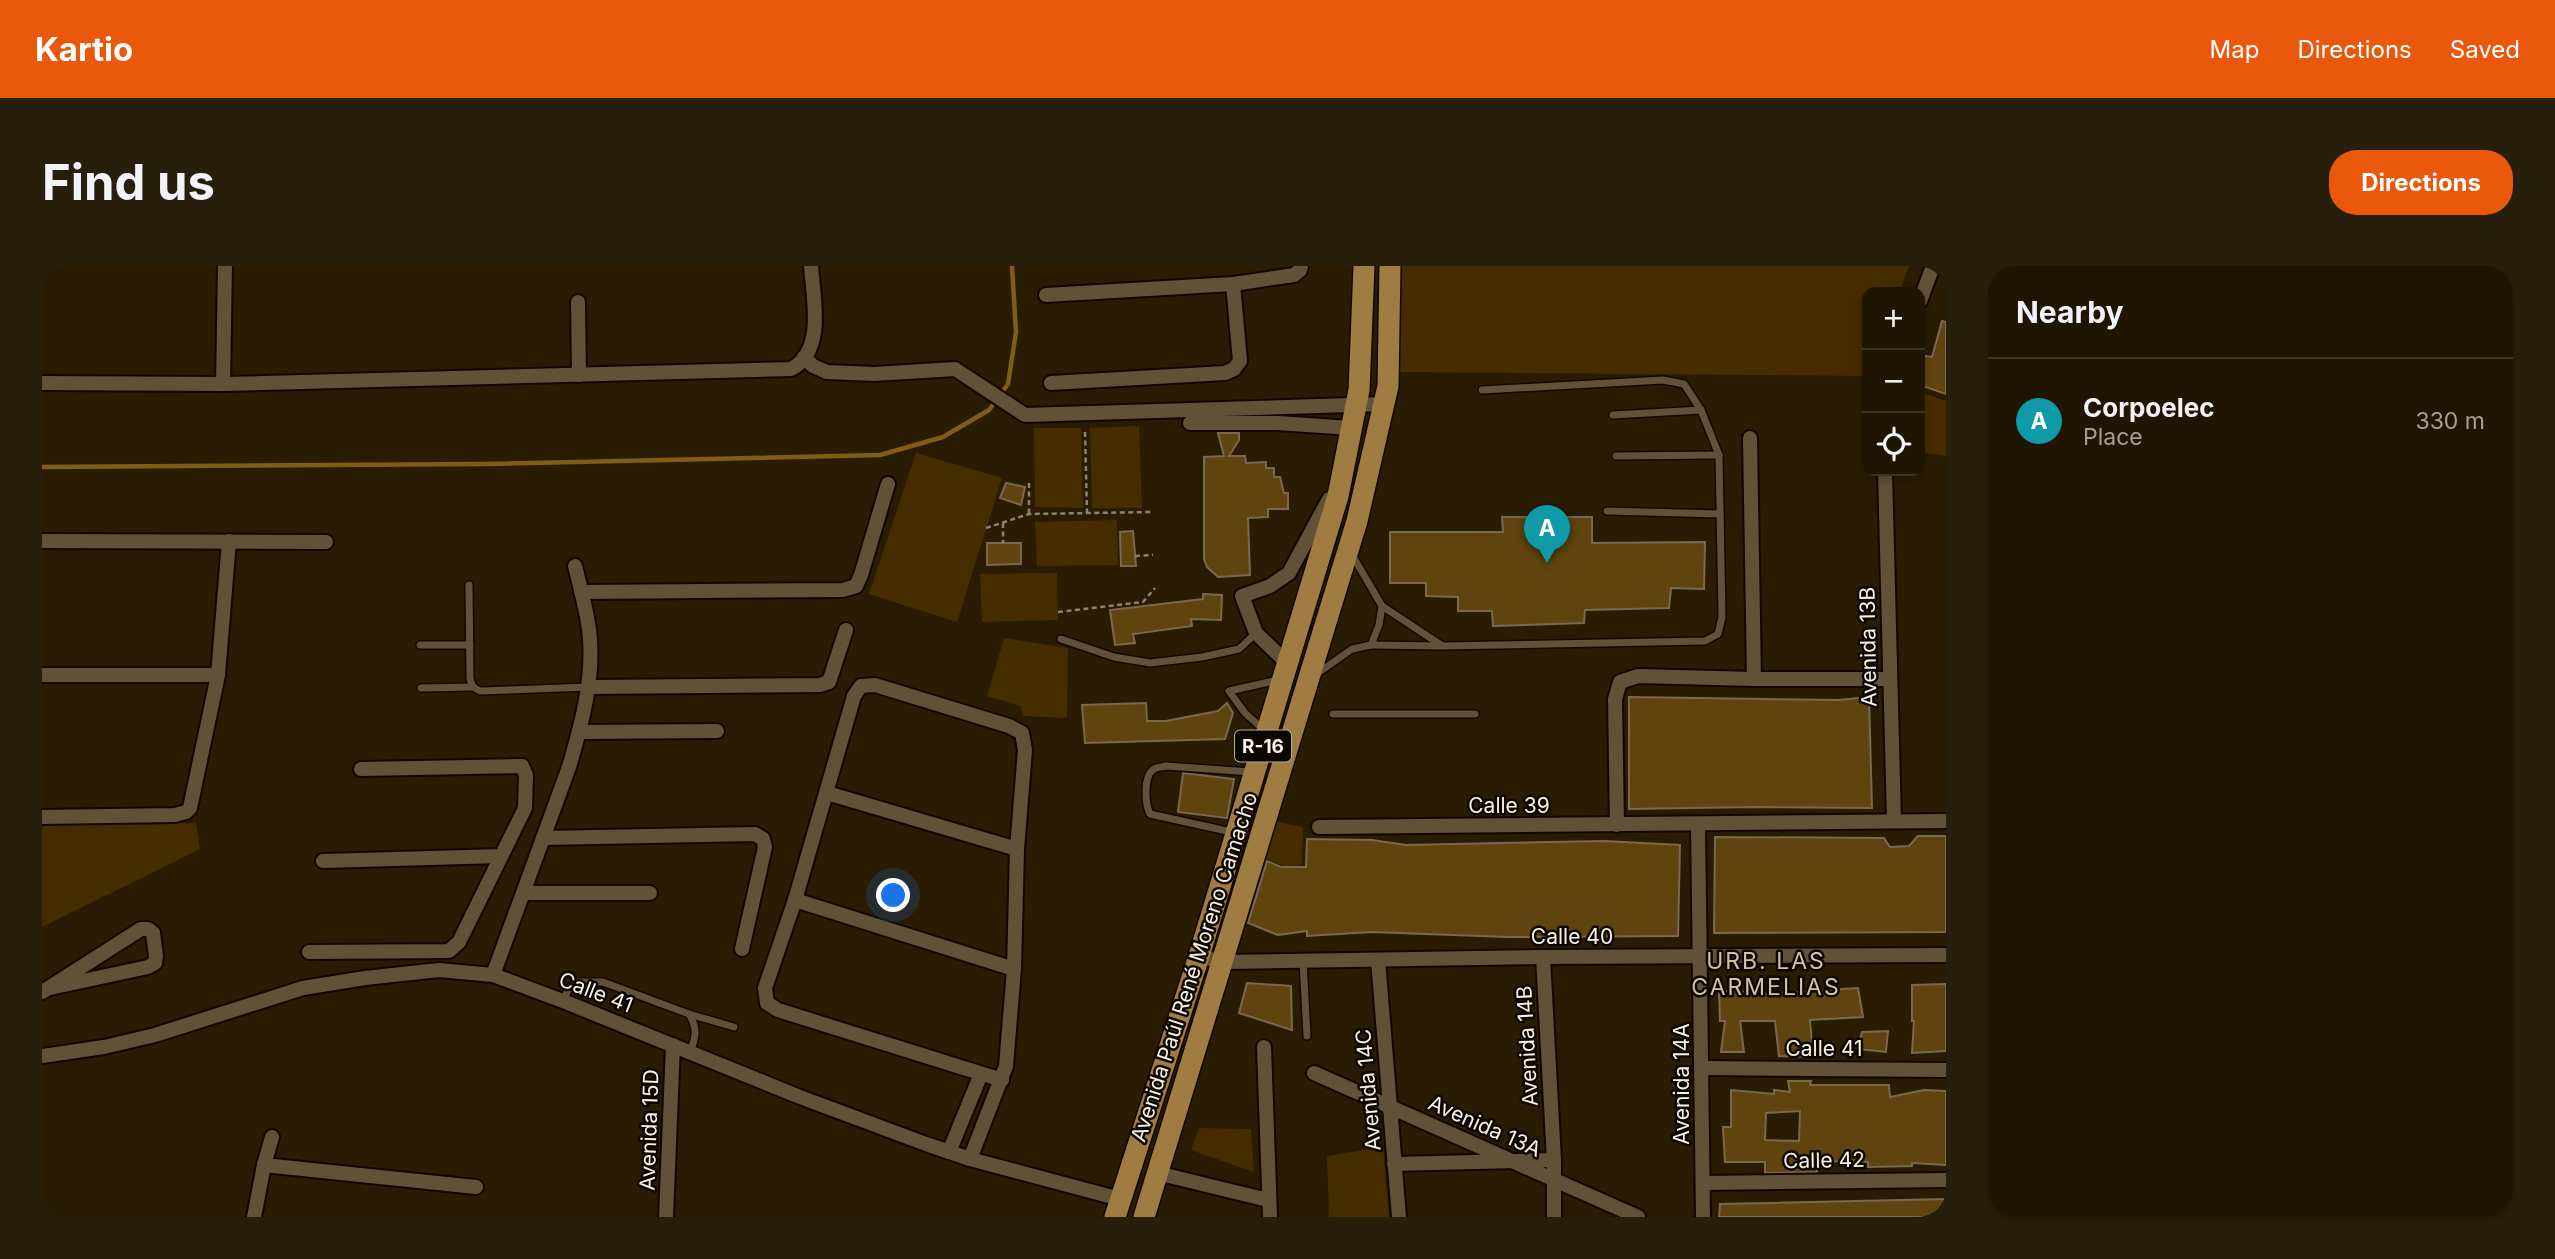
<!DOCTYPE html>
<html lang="en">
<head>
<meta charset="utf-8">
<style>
  body { margin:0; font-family:Inter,sans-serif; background:#281e0c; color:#f1f3f6 }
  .controls { position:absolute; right:21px; top:21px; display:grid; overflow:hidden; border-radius:14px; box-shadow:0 4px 10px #0003 }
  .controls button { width:63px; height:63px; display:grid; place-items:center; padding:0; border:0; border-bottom:2px solid #3d3424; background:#201502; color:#f1f3f6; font:35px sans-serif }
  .you { position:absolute; left:852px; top:630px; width:24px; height:24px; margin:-18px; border:5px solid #fff; border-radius:50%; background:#1a73e8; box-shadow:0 0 0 10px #1a73e833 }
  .badge { display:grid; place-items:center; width:46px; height:46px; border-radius:50%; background:#ea580c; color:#fff; font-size:23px; font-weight:700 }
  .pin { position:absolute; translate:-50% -58px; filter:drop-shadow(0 2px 4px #0008) }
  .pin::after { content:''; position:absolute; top:37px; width:24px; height:21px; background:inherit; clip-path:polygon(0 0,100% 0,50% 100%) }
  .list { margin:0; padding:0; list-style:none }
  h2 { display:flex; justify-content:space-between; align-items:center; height:91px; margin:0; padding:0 28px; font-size:30px }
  h2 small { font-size:23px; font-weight:400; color:#a29f99 }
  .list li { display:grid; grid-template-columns:46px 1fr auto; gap:21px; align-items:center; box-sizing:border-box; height:126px; padding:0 28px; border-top:2px solid #3d3424 }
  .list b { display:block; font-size:26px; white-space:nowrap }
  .list p { margin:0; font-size:23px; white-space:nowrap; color:#a29f99 }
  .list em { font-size:23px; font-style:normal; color:#a29f99 }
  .icon { flex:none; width:38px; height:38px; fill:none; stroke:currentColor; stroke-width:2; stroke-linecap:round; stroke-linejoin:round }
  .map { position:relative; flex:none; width:1904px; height:951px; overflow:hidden; border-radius:28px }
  header { display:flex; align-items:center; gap:42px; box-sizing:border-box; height:98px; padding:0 35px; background:#ea580c; color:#fff }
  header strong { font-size:33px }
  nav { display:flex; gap:38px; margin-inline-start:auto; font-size:24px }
  .intro { display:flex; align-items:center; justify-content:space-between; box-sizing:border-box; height:168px; padding:0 42px }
  h1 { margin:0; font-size:49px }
  .button { padding:18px 32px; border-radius:28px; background:#ea580c; color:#fff; font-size:24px; font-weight:700 }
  main { display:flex; gap:42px; padding:0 42px }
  aside { flex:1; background:#201502; border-radius:28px; box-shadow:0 4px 10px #0003 }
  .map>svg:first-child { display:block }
  .green { fill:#452d00 }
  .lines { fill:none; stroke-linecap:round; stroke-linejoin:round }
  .stream { stroke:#815c15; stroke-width:4.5 }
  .building { fill:#5f440f; stroke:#7a694f; stroke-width:2; fill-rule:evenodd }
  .service-casing { stroke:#120600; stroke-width:10 }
  .minor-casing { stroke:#120600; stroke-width:18 }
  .primary-casing { stroke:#120600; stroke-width:24 }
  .path { stroke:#8e826e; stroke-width:2.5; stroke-dasharray:5 3.5; stroke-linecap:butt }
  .service { stroke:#615137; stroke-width:7 }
  .minor { stroke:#615137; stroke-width:14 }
  .primary { stroke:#9f7d42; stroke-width:21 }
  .labels { text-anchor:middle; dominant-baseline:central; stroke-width:5; stroke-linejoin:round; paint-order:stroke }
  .shield { fill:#0d0701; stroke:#b4ab9e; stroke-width:2 }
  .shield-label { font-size:19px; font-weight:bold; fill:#fbf1e2 }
  .street-label { font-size:21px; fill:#fbf1e2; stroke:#0d0701 }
  .neighbourhood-label { font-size:23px; letter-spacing:2px; fill:#d4c1a4; stroke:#0d0701 }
</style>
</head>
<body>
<header>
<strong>Kartio</strong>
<nav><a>Map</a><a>Directions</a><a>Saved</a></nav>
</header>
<div class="intro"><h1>Find us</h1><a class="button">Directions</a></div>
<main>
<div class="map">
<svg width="1904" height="951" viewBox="0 0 1904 951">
  <rect width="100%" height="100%" fill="#2a1c03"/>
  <g class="green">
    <path d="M 1357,0 L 1867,0 L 1857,26 L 1825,26 L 1824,110 L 1356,106 Z"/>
    <path d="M 1878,126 L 1904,135 L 1904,190 L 1878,186 Z"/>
    <path d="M 1097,160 L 1100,242 L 1050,242 L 1048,162 Z"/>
    <path d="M 992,162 L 1039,162 L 1041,242 L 993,241 Z"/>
    <path d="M 874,187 L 960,212 L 915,356 L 827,328 Z"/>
    <path d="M 1075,254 L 1076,299 L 995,300 L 993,256 Z"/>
    <path d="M 1015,307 L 1016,354 L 940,356 L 938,308 Z"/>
    <path d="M 962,372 L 1026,382 L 1025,452 L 981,450 L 979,441 L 976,439 L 945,430 Z"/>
    <path d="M 1231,555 L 1261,561 L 1260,599 L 1243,600 L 1221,592 Z"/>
    <path d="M 154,557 L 158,583 L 0,661 L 0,559 Z"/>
    <path d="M 1157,862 L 1209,863 L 1212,906 L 1149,884 Z"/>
    <path d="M 1341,881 L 1347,951 L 1287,951 L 1285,890 Z"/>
  </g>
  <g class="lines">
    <path class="stream" d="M 0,201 L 442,198 L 838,189 L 901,171 L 947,144 L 966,118 L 974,66 L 970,0"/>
  </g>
  <g class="building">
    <path d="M 1900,55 L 1904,56 L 1904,128 L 1878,119 L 1878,89 L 1890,91 Z"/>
    <path d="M 1176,167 L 1197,167 L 1197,174 L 1187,190 L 1203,190 L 1204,197 L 1224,196 L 1224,202 L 1232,202 L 1232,211 L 1238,211 L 1242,227 L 1246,227 L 1246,243 L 1226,243 L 1226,251 L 1206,252 L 1208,309 L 1176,311 L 1165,301 L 1162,293 L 1162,191 L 1182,190 Z"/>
    <path d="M 964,217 L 983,221 L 979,239 L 958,232 Z"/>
    <path d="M 1460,251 L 1550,251 L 1550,277 L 1663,276 L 1662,323 L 1629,322 L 1627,342 L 1543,344 L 1542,357 L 1451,360 L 1450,345 L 1416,345 L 1416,331 L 1384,330 L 1384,317 L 1348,317 L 1348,266 L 1461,266 Z"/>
    <path d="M 1091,265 L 1094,300 L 1079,300 L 1078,266 Z"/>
    <path d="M 945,277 L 979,277 L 979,298 L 945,299 Z"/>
    <path d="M 1161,328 L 1180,329 L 1179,354 L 1149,353 L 1150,360 L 1091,368 L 1093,377 L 1073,379 L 1068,344 L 1161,333 Z"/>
    <path d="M 1587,431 L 1796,434 L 1827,431 L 1830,542 L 1712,541 L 1587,543 Z"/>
    <path d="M 1104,437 L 1105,455 L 1124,455 L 1176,445 L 1185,437 L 1191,447 L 1183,473 L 1043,477 L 1040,439 Z"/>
    <path d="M 1141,507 L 1192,513 L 1185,552 L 1136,546 Z"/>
    <path d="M 1876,570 L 1904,570 L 1904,666 L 1672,667 L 1673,571 L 1842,572 L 1848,581 L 1867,580 Z"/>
    <path d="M 1265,573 L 1330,574 L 1364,579 L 1562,575 L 1638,579 L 1636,670 L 1465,671 L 1330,666 L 1265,670 L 1265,665 L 1236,669 L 1206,657 L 1225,595 L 1239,601 L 1264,601 Z"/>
    <path d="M 1205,717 L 1249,720 L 1250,764 L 1197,747 Z"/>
    <path d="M 1904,718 L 1904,785 L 1870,787 L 1872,755 L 1870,755 L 1870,719 Z"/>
    <path d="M 1816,722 L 1821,751 L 1768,754 L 1771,791 L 1737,790 L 1733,755 L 1698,755 L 1702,786 L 1679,786 L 1683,755 L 1678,755 L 1677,725 L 1718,726 L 1718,728 Z"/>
    <path d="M 1846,765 L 1844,786 L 1815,783 L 1820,766 Z"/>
    <path d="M 1746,815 L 1769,815 L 1768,819 L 1847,819 L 1848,831 L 1882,824 L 1904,825 L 1904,899 L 1870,897 L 1870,900 L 1826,901 L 1826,896 L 1775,895 L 1775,906 L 1723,907 L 1723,896 L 1683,896 L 1681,861 L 1689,861 L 1689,824 L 1732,828 L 1732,824 L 1748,826 ZM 1758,845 L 1757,875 L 1723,874 L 1724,847 Z"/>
    <path d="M 1904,933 L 1904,951 L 1677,951 L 1678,938 Z"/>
  </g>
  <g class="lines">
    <g class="service-casing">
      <g id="service">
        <path d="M 1571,149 L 1659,144"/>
        <path d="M 1574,190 L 1677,189"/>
        <path d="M 1565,245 L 1678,248"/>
        <path d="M 427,319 L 428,413 L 431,421 L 438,425 L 546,421"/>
        <path d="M 1340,340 L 1399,379"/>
        <path d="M 1019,373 L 1072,391 L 1108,397 L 1160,391 L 1197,383 L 1214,367"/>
        <path d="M 378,379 L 428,379"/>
        <path d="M 1329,379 L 1400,380 L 1663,375 L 1676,368 L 1680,351 L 1677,189 L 1659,144 L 1642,118 L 1621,114 L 1440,124"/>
        <path d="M 1273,409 L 1310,383 L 1329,379 L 1337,359 L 1340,340 L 1309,287"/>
        <path d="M 379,422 L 431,421"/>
        <path d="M 1291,448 L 1433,448"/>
        <path d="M 1223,465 L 1203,447 L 1187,425 L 1236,414"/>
        <path d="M 1194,567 L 1108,548 C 1103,538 1101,510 1112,503 C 1115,501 1120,501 1124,500 L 1209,506"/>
        <path d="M 1261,695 L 1265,770"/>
        <path d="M 521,735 L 527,722 L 536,716 L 561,716 L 647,748 L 692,761"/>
        <path d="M 647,748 C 656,763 654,771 648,786"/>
      </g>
    </g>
    <g class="minor-casing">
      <g id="minor">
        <path d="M 1004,29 L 1191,18 L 1252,9 L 1258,4 L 1259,0"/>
        <path d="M 1878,35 L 1891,0"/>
        <path d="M 536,36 L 537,109"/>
        <path d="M 762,91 L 771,100 L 785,106 L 832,108 L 913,103 L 983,149 L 1341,138"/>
        <path d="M 0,117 L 181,118 L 749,103 C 784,85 771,31 769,0"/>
        <path d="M 1009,117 L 1183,107 L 1192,103 L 1198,95 L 1191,18"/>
        <path d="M 181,118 L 183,0"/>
        <path d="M 1148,157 L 1236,157 L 1309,162"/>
        <path d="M 1708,172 L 1712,413"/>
        <path d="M 1843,205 L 1852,555"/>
        <path d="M 0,275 L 284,276"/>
        <path d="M 539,326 L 801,324 L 814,320 L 819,309 L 846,218"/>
        <path d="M 1244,396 L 1214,367 L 1200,330 L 1228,320 L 1247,307 L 1287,233"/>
        <path d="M 0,409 L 176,409"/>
        <path d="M 546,421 L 778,419 L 787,416 L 804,364"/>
        <path d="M 537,466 L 675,465"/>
        <path d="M 785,527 L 975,583"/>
        <path d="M 0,551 L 133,549 L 144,546 L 148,542 L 176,409 L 187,275"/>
        <path d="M 1656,558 L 1661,951"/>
        <path d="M 1575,559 L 1573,433 L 1578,416 L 1596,410 L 1712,413 L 1847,413"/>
        <path d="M 1277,561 L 1904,555"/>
        <path d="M 501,572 L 713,568 L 721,573 L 723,581 L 700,683"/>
        <path d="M 281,595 L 459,590"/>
        <path d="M 481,627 L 608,627"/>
        <path d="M 753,634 L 972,703"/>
        <path d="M 267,686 L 407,685 L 417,676 L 483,542 L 484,509 L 480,500 L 319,503"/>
        <path d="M 1157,690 L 1180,696 L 1501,691 L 1904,689"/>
        <path d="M 1501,691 L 1512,894 L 1512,951"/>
        <path d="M 1336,694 L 1357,951"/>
        <path d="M 451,709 L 527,501 C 540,457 553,409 547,363 C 544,342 538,320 533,300"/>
        <path d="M 0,726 L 99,663 L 106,663 L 111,667 L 114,690 L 113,697 L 106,701 L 8,722"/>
        <path d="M 1222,781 L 1228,951"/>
        <path d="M 0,790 L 62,781 L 113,769 L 261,722 L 323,712 L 397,704 L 451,709 L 521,735 L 758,831 L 884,878 L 928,893 L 1078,933"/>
        <path d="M 1659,802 L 1904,804"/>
        <path d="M 1272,807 L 1596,951"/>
        <path d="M 907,886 L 939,808"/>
        <path d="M 928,893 L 964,800 L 972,703 L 975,583 L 983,484 L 980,467 L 967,460 L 833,419 L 819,420 L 812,430 L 753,634 L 723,722 L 725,737 L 736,744 L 960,814"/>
        <path d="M 1352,898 L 1512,894"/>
        <path d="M 222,899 L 434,921"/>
        <path d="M 1115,907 L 1226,934"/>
        <path d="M 1661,917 L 1904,914"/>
        <path d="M 212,951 L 222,899 L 230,871"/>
        <path d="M 624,951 L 631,779"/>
      </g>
    </g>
    <g class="primary-casing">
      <g id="primary">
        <path d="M 1073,951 L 1157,690 L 1296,230 L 1317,124 L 1322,0"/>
        <path d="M 1102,951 L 1315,255 L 1346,120 L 1348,0"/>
      </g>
    </g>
    <g class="path">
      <path d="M 1043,166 L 1045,247"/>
      <path d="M 987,217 L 987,248"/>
      <path d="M 961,257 L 961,277"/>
      <path d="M 944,262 L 987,248 L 1110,246"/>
      <path d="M 1093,290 L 1111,289"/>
      <path d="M 1016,346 L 1101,336 L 1113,322"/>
    </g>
    <use href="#service" class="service"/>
    <use href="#minor" class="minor"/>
    <use href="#primary" class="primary"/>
  </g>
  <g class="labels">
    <rect class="shield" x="1193" y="464.5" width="56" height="31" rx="5"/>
    <g class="shield-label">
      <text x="1221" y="480">R-16</text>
    </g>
    <g class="street-label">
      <text transform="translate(1826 381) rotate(-91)">Avenida 13B</text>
      <text x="1467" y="539">Calle 39</text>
      <text x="1530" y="670">Calle 40</text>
      <text transform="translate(1152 701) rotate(-72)">Avenida Paúl René Moreno Camacho</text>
      <text transform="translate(554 726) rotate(21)">Calle 41</text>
      <text transform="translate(1485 780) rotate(-93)">Avenida 14B</text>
      <text x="1782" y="782">Calle 41</text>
      <text transform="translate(1639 818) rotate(-90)">Avenida 14A</text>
      <text transform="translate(1326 824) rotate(-95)">Avenida 14C</text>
      <text transform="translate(1443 860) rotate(24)">Avenida 13A</text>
      <text transform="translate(607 864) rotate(-88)">Avenida 15D</text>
      <text transform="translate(1782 894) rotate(-1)">Calle 42</text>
    </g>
    <g class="neighbourhood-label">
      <text x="1724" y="695">URB. LAS<tspan x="1724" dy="26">CARMELIAS</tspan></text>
    </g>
  </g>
</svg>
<div class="controls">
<button>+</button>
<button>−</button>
<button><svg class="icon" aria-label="locate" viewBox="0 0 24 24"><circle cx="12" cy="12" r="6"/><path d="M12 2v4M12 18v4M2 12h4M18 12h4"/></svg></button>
</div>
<div class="you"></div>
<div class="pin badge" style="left:1505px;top:297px;background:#0f9aa8">A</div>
</div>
<aside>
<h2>Nearby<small></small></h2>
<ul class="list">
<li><span class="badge" style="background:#0f9aa8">A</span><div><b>Corpoelec</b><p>Place</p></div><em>330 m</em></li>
</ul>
</aside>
</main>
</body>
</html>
